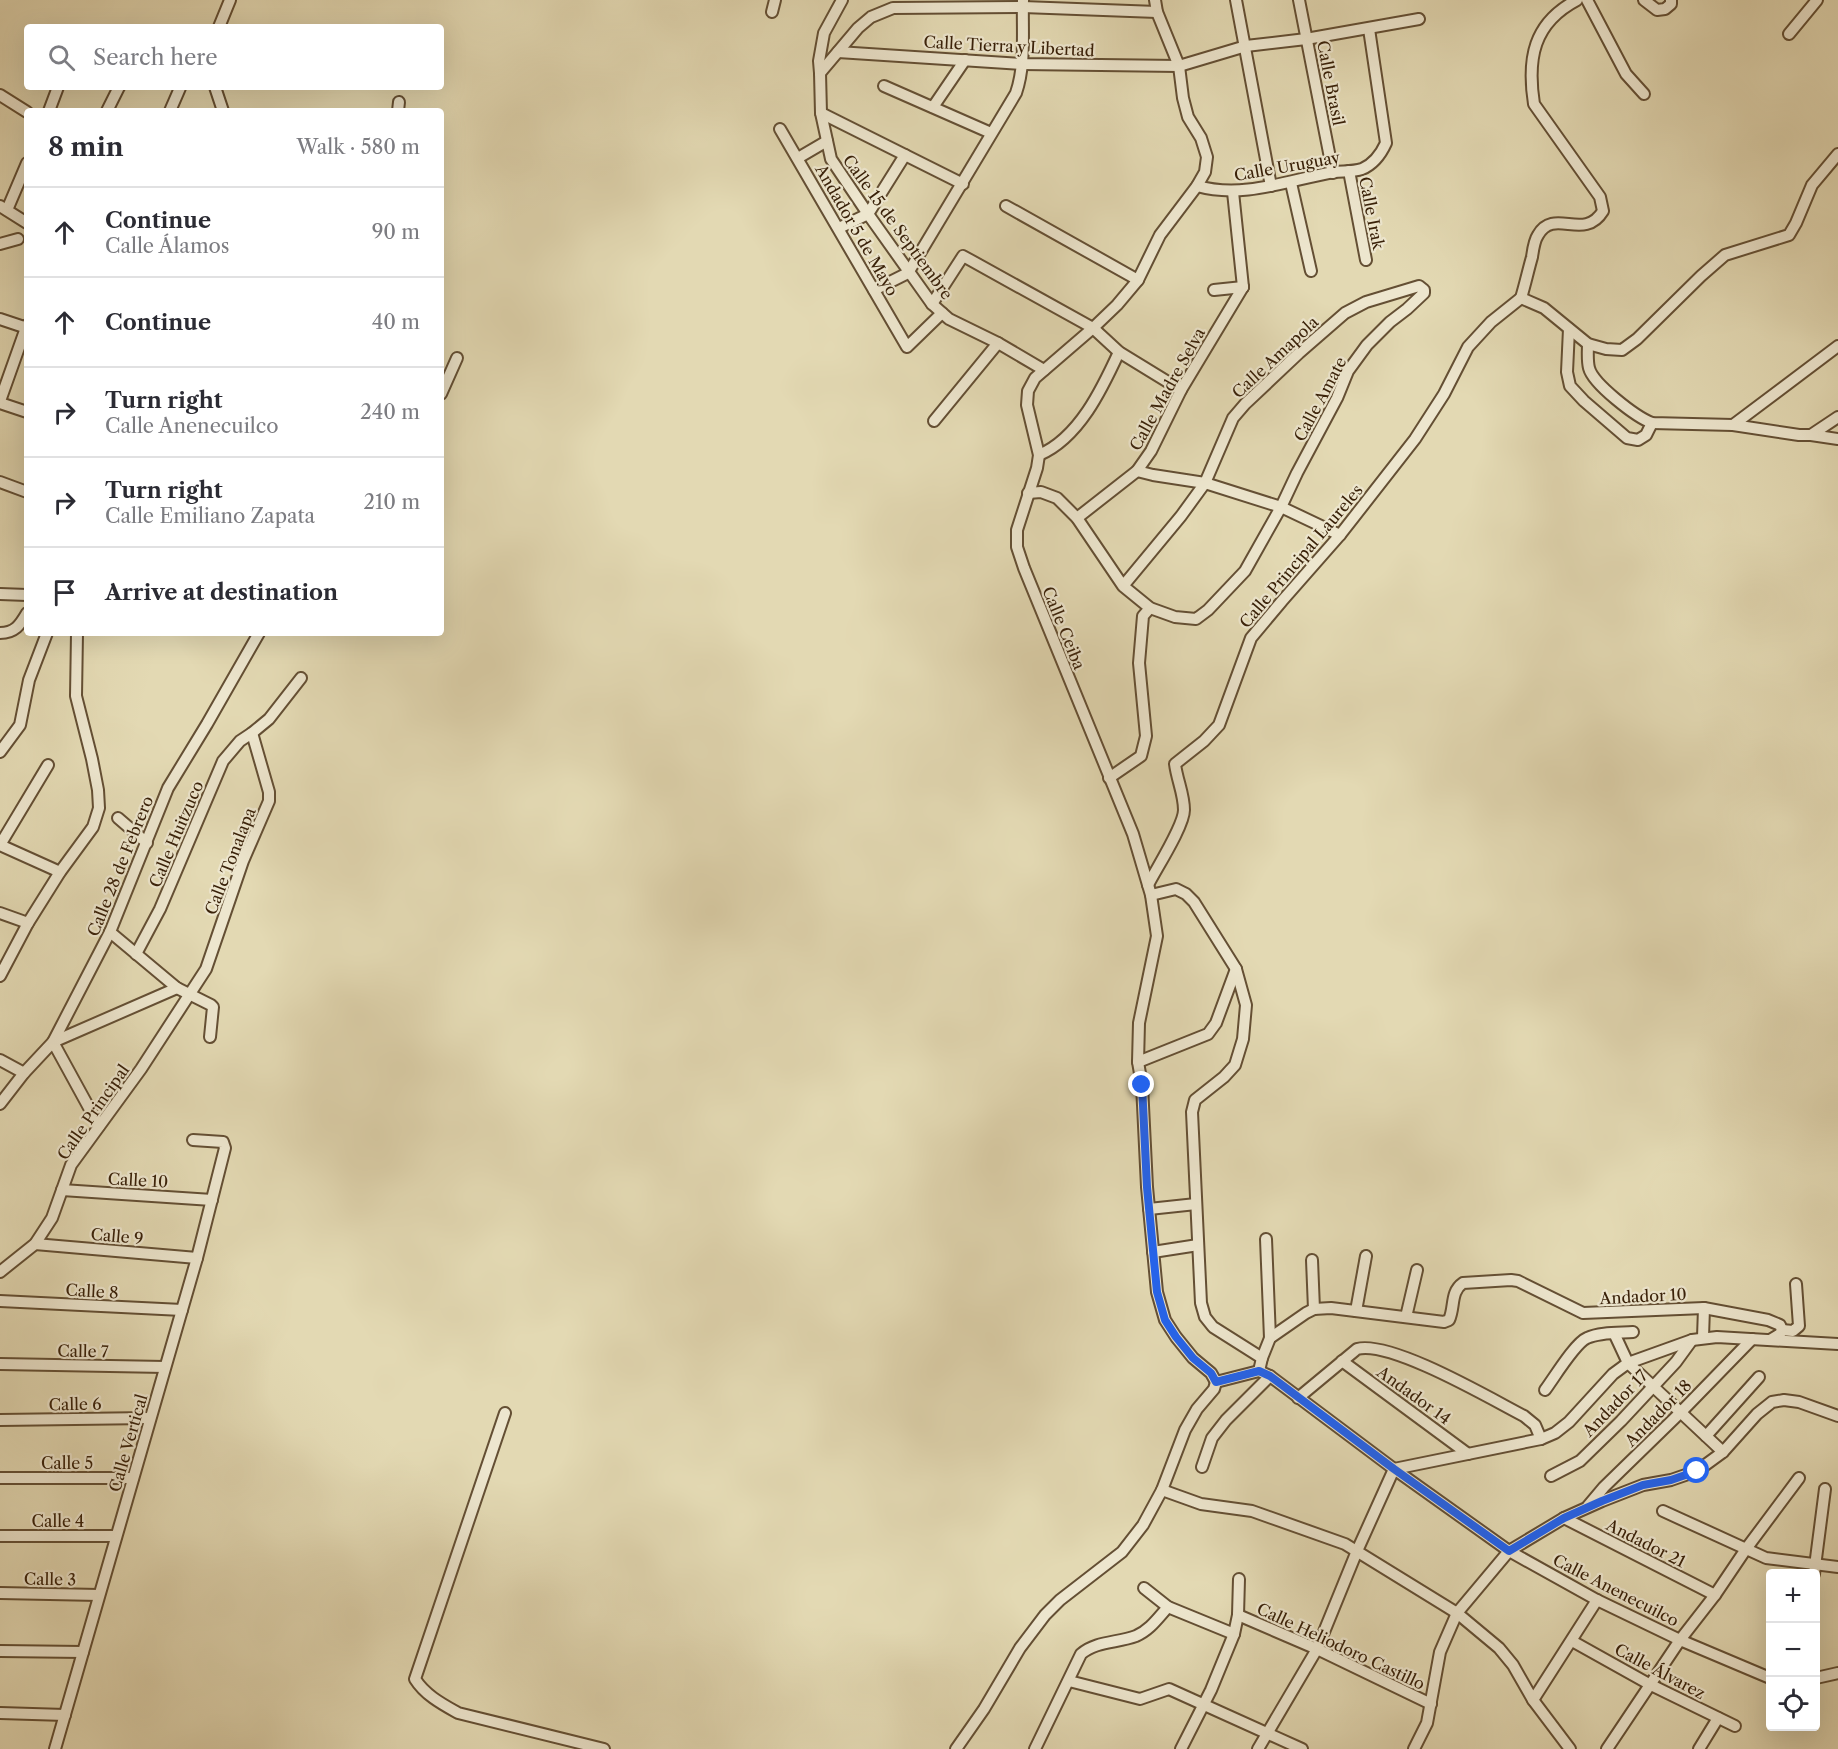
<!DOCTYPE html>
<html lang="en">
<head>
<meta charset="utf-8">
<style>
  body { margin:0; font-family:"Libre Caslon Text",serif; background:#f7f7f7; color:#2b2b33 }
  .controls { position:absolute; right:18px; bottom:18px; display:grid; overflow:hidden; border-radius:6px; box-shadow:0 6px 24px #0002 }
  .controls button { width:54px; height:54px; display:grid; place-items:center; padding:0; border:0; border-bottom:2px solid #e1e1e2; background:#fff; color:#2b2b33; font:30px sans-serif }
  .stop { position:absolute; width:18px; height:18px; margin:-14px; border:4px solid #2563eb; border-radius:50%; background:#fff }
  .stop.end { background:#2563eb; border-color:#fff; box-shadow:0 2px 6px #0008 }
  .list { margin:0; padding:0; list-style:none }
  h2 { display:flex; justify-content:space-between; align-items:center; height:78px; margin:0; padding:0 24px; font-size:26px }
  h2 small { font-size:20px; font-weight:400; color:#7c7c81 }
  .list li { display:grid; grid-template-columns:39px 1fr auto; gap:18px; align-items:center; box-sizing:border-box; height:90px; padding:0 24px; border-top:2px solid #e1e1e2 }
  .list b { display:block; font-size:22px; white-space:nowrap }
  .list p { margin:0; font-size:20px; white-space:nowrap; color:#7c7c81 }
  .list em { font-size:20px; font-style:normal; color:#7c7c81 }
  .icon { flex:none; width:33px; height:33px; fill:none; stroke:currentColor; stroke-width:2; stroke-linecap:round; stroke-linejoin:round }
  .map { position:relative; flex:none; width:1838px; height:1749px; overflow:hidden }
  .search { position:absolute; background:#fff; box-shadow:0 6px 24px #0002; left:24px; top:24px; width:420px; height:66px; display:flex; align-items:center; gap:15px; box-sizing:border-box; padding:0 21px; border-radius:6px; color:#7c7c81; font-size:22px }
  .panel { position:absolute; background:#fff; box-shadow:0 6px 24px #0002; left:24px; top:108px; width:420px; height:528px; border-radius:6px }
  .map>svg:first-child { display:block }
  .lines { fill:none; stroke-linecap:round; stroke-linejoin:round }
  .minor-casing { stroke:#644f34; stroke-width:14 }
  .minor { stroke:#ede6ce; stroke-width:10 }
  .route { stroke:#2563eb; stroke-width:8 }
  .labels { text-anchor:middle; dominant-baseline:central; stroke-width:4.5; stroke-linejoin:round; paint-order:stroke }
  .street-label { font-size:16px; fill:#392109; stroke:#ede6ce }
</style>
</head>
<body>
<div class="map">
<svg width="1838" height="1749" viewBox="0 0 1838 1749">
  <rect width="100%" height="100%" fill="#e3d9b3"/>
  <filter id="stains"><feTurbulence type="fractalNoise" baseFrequency=".00333" numOctaves="4"/><feColorMatrix values="0 0 0 0 .2 0 0 0 0 .09 0 0 0 0 .02 0 0 0 .5 -.17"/></filter>
  <radialGradient id="worn" r=".72"><stop offset=".6" stop-color="#630" stop-opacity="0"/><stop offset="1" stop-color="#630" stop-opacity=".3"/></radialGradient>
  <g class="lines">
    <g class="minor-casing">
      <g id="minor">
        <path d="M 842,0 L 824,33 L 819,61 L 820,73 L 821,113 L 831,159 L 868,214 L 932,304 L 949,319 L 998,343 L 1044,370"/>
        <path d="M 1155,0 L 1157,12 L 1179,66 L 1183,98 L 1188,117 L 1201,138 L 1207,157 L 1205,172 L 1197,186 L 1160,235 L 1138,280 L 1117,305 L 1093,328 L 1035,378 L 1028,391 L 1027,405 L 1039,455 L 1037,468 L 1017,530 L 1017,547 L 1024,568 L 1133,834 L 1151,895 L 1157,936 L 1139,1023 L 1138,1062 L 1142,1085 L 1147,1187 L 1157,1292 L 1165,1320 L 1176,1337 L 1193,1358 L 1211,1373 L 1216,1382"/>
        <path d="M 1236,0 L 1271,186"/>
        <path d="M 1299,0 L 1333,173"/>
        <path d="M 1587,0 L 1626,74 L 1644,94"/>
        <path d="M 1644,0 L 1657,10 L 1665,9 L 1671,4 L 1671,0"/>
        <path d="M 772,12 L 775,0"/>
        <path d="M 219,27 L 230,0"/>
        <path d="M 1789,34 L 1817,0"/>
        <path d="M 838,52 L 1022,64 L 1179,66 L 1246,46 L 1306,39 L 1419,19"/>
        <path d="M 820,73 L 858,28 L 871,17 L 893,8 L 1023,7 L 1157,12"/>
        <path d="M 884,86 L 991,133"/>
        <path d="M 215,87 L 223,111"/>
        <path d="M 0,95 L 27,112"/>
        <path d="M 933,107 L 965,60"/>
        <path d="M 49,111 L 58,87"/>
        <path d="M 107,111 L 119,87"/>
        <path d="M 170,111 L 180,88"/>
        <path d="M 398,111 L 399,102"/>
        <path d="M 821,113 L 963,184"/>
        <path d="M 780,129 L 907,347 L 942,313"/>
        <path d="M 798,158 L 827,141"/>
        <path d="M 1349,171 L 1366,260"/>
        <path d="M 1291,183 L 1311,271"/>
        <path d="M 1197,186 C 1244,199 1288,180 1334,172 C 1343,171 1353,172 1362,169 C 1374,164 1381,154 1386,143 L 1369,29"/>
        <path d="M 1233,192 L 1243,287"/>
        <path d="M 0,206 L 27,223"/>
        <path d="M 1006,206 L 1138,280"/>
        <path d="M 7,210 L 27,163"/>
        <path d="M 839,228 L 868,214 L 905,155"/>
        <path d="M 0,244 L 18,239"/>
        <path d="M 874,290 L 908,273 L 1016,93 C 1026,64 1022,30 1023,0"/>
        <path d="M 1214,290 L 1243,287"/>
        <path d="M 1521,298 L 1544,308 L 1588,344 L 1606,349 L 1622,350 L 1637,339 L 1701,276 L 1725,255 L 1789,235 L 1796,223 L 1812,185 L 1838,154"/>
        <path d="M 1521,298 C 1525,285 1528,271 1532,257 C 1533,250 1534,241 1538,235 C 1554,207 1584,242 1603,211 L 1600,197 L 1534,104 C 1527,59 1533,23 1577,0"/>
        <path d="M 932,304 L 963,256 L 1093,328 L 1119,352 L 1181,390"/>
        <path d="M 0,319 L 27,328"/>
        <path d="M 1569,329 L 1567,372 L 1570,386 L 1584,401 L 1627,438 L 1638,440 L 1646,435 L 1652,423"/>
        <path d="M 1588,344 C 1588,351 1587,360 1589,368 C 1593,384 1636,417 1652,423 L 1733,425 L 1799,435 L 1811,435 L 1838,417"/>
        <path d="M 441,394 L 457,358"/>
        <path d="M 0,401 L 27,325"/>
        <path d="M 0,403 L 27,412"/>
        <path d="M 934,421 L 998,343"/>
        <path d="M 1733,425 L 1838,346"/>
        <path d="M 1811,435 L 1838,439"/>
        <path d="M 1039,455 C 1079,438 1102,389 1119,352"/>
        <path d="M 1137,471 L 1153,475 L 1205,483 L 1281,507 L 1340,535"/>
        <path d="M 0,482 L 27,492"/>
        <path d="M 1028,493 L 1041,492 L 1057,498 L 1077,518 L 1123,586 L 1150,608 L 1175,617 L 1196,619 L 1208,610 L 1245,571 L 1281,507 L 1297,473 L 1337,398 L 1348,371 L 1367,345 L 1390,322 L 1407,309 L 1424,293 L 1424,290 L 1419,286 L 1366,302 L 1345,313 L 1299,353 L 1245,404 L 1233,418 L 1205,483 L 1181,516 L 1123,586"/>
        <path d="M 1077,518 L 1137,471 L 1151,451 L 1181,390 L 1243,287"/>
        <path d="M 0,594 L 27,595"/>
        <path d="M 0,633 C 15,633 20,625 27,613"/>
        <path d="M 0,752 L 20,725 L 29,680 L 47,633"/>
        <path d="M 1109,778 L 1141,756 L 1146,736 L 1139,663 L 1143,616 L 1150,608"/>
        <path d="M 118,818 L 147,843"/>
        <path d="M 0,845 L 48,765"/>
        <path d="M 0,845 L 60,872"/>
        <path d="M 1148,885 C 1156,869 1184,826 1184,810 C 1184,794 1177,780 1175,764 L 1204,741 L 1219,725 L 1251,638 L 1282,601 L 1340,535 L 1415,439 L 1444,394 L 1468,347 L 1491,322 L 1521,298"/>
        <path d="M 1151,895 L 1176,889 L 1186,894 L 1194,902 L 1236,969 L 1246,1005 L 1243,1039 L 1235,1065 L 1224,1077 L 1195,1100 L 1192,1112 L 1201,1303 L 1205,1317 L 1213,1327 L 1262,1358"/>
        <path d="M 0,913 L 28,923"/>
        <path d="M 110,932 L 177,988 L 211,1005 L 213,1007 L 210,1037"/>
        <path d="M 136,954 L 160,909 L 223,761 L 240,741 L 252,733 L 269,719 L 301,678"/>
        <path d="M 0,976 L 28,923 L 60,872 L 93,827 L 99,808 L 98,790 L 92,759 L 76,696 L 77,633"/>
        <path d="M 0,1060 L 24,1073"/>
        <path d="M 1138,1062 L 1208,1034 L 1216,1023 L 1236,969"/>
        <path d="M 0,1104 L 24,1073 L 53,1042 L 110,932 L 168,788 L 207,724 L 259,633"/>
        <path d="M 99,1126 L 53,1042 L 177,988"/>
        <path d="M 62,1190 L 212,1200"/>
        <path d="M 1149,1209 L 1196,1204"/>
        <path d="M 1266,1239 L 1270,1338"/>
        <path d="M 35,1244 L 197,1258"/>
        <path d="M 1153,1252 L 1198,1245"/>
        <path d="M 1312,1260 L 1314,1309"/>
        <path d="M 0,1272 L 35,1244 L 52,1218 L 71,1165 L 141,1069 L 206,969 L 243,861 L 269,801 L 269,792 L 252,733"/>
        <path d="M 0,1301 L 182,1310"/>
        <path d="M 1356,1311 L 1366,1256"/>
        <path d="M 1406,1317 L 1417,1270"/>
        <path d="M 1782,1330 L 1793,1331 L 1799,1326 L 1796,1284"/>
        <path d="M 1614,1333 L 1628,1363 L 1723,1452"/>
        <path d="M 1703,1337 L 1704,1308"/>
        <path d="M 1342,1361 L 1468,1454"/>
        <path d="M 0,1364 L 165,1367"/>
        <path d="M 1259,1371 L 1262,1358 L 1270,1338 L 1306,1313 L 1314,1309 L 1331,1308 L 1444,1322 L 1449,1320 C 1455,1307 1450,1292 1463,1283 L 1511,1280 L 1518,1281 L 1583,1313 L 1704,1308 L 1768,1320 L 1780,1325 L 1782,1330 L 1780,1334 L 1770,1340"/>
        <path d="M 1216,1382 L 1259,1371 L 1270,1376 L 1394,1469 L 1509,1551 L 1597,1600 L 1680,1640 L 1770,1678"/>
        <path d="M 1545,1390 C 1554,1378 1575,1343 1587,1338 C 1600,1332 1619,1333 1633,1332"/>
        <path d="M 1298,1398 L 1357,1349 C 1391,1340 1491,1399 1524,1416 L 1535,1425 L 1541,1439"/>
        <path d="M 505,1413 L 415,1679 C 425,1695 442,1704 458,1713 L 604,1749"/>
        <path d="M 0,1420 L 150,1418"/>
        <path d="M 1706,1436 L 1759,1377"/>
        <path d="M 1202,1467 L 1212,1438 L 1226,1420 L 1270,1376"/>
        <path d="M 1551,1476 L 1580,1461 L 1621,1421 L 1676,1362 L 1692,1340"/>
        <path d="M 0,1478 L 133,1478"/>
        <path d="M 1162,1490 L 1201,1504 L 1252,1511 L 1345,1544 L 1457,1613 L 1499,1648 L 1513,1665 L 1533,1700 L 1570,1749"/>
        <path d="M 1588,1506 L 1604,1487 L 1681,1412 L 1752,1339"/>
        <path d="M 1663,1511 L 1766,1558 L 1838,1567"/>
        <path d="M 1564,1518 L 1715,1595"/>
        <path d="M 0,1536 L 116,1536"/>
        <path d="M 1814,1574 L 1825,1489"/>
        <path d="M 1144,1588 L 1168,1607 L 1234,1634"/>
        <path d="M 0,1593 L 99,1595"/>
        <path d="M 1238,1615 L 1317,1649 L 1431,1704"/>
        <path d="M 1572,1641 L 1649,1684 L 1735,1726"/>
        <path d="M 0,1651 L 83,1652"/>
        <path d="M 1816,1678 L 1838,1673"/>
        <path d="M 1069,1681 L 1140,1699 L 1169,1689 L 1302,1749"/>
        <path d="M 1533,1700 L 1597,1600"/>
        <path d="M 0,1713 L 65,1715"/>
        <path d="M 55,1749 L 197,1258 L 225,1148 L 223,1142 L 193,1140"/>
        <path d="M 956,1749 L 984,1709 L 1020,1648 L 1045,1615 L 1060,1600 L 1122,1552 L 1143,1525 L 1162,1490 L 1185,1430 L 1197,1409 L 1214,1389 L 1216,1382"/>
        <path d="M 1035,1749 L 1081,1654 C 1096,1641 1117,1643 1136,1636 C 1150,1630 1158,1618 1168,1607"/>
        <path d="M 1181,1749 L 1211,1690 L 1234,1634 L 1238,1615 L 1239,1579"/>
        <path d="M 1258,1749 L 1317,1649 L 1357,1551 L 1394,1469 L 1541,1439 L 1555,1433 L 1569,1422 L 1613,1374 L 1628,1363 L 1692,1340 L 1717,1337 L 1838,1344"/>
        <path d="M 1414,1749 L 1427,1723 L 1440,1652 L 1457,1613 L 1509,1551 L 1564,1518 L 1602,1501 L 1643,1485 L 1671,1480 L 1697,1471 L 1723,1452 L 1757,1414 L 1772,1402 L 1784,1400 L 1799,1402 L 1838,1416"/>
        <path d="M 1607,1749 L 1680,1640 L 1715,1595 L 1746,1549 L 1799,1478"/>
        <path d="M 1699,1749 L 1718,1718"/>
      </g>
    </g>
    <use href="#minor" class="minor"/>
  </g>
  <g class="lines">
    <path class="route" d="M 1142,1085 L 1147,1187 L 1157,1292 L 1165,1320 L 1176,1337 L 1193,1358 L 1211,1373 L 1216,1382 L 1259,1371 L 1270,1376 L 1394,1469 L 1509,1551 L 1564,1518 L 1602,1501 L 1643,1485 L 1671,1480 L 1697,1471"/>
  </g>
  <g class="labels">
    <g class="street-label">
      <text transform="translate(1009 46) rotate(3)">Calle Tierra y Libertad</text>
      <text transform="translate(1331 83) rotate(79)">Calle Brasil</text>
      <text transform="translate(1287 166) rotate(-10)">Calle Uruguay</text>
      <text transform="translate(1372 213) rotate(79)">Calle Irak</text>
      <text transform="translate(898 227) rotate(54)">Calle 15 de Septiembre</text>
      <text transform="translate(857 230) rotate(60)">Andador 5 de Mayo</text>
      <text transform="translate(1275 357) rotate(-43)">Calle Amapola</text>
      <text transform="translate(1167 389) rotate(-61)">Calle Madre Selva</text>
      <text transform="translate(1320 399) rotate(-62)">Calle Amate</text>
      <text transform="translate(1301 556) rotate(-50)">Calle Principal Laureles</text>
      <text transform="translate(1064 628) rotate(68)">Calle Ceiba</text>
      <text transform="translate(176 834) rotate(-67)">Calle Huitzuco</text>
      <text transform="translate(230 861) rotate(-69)">Calle Tonalapa</text>
      <text transform="translate(120 866) rotate(-68)">Calle 28 de Febrero</text>
      <text transform="translate(93 1112) rotate(-55)">Calle Principal</text>
      <text transform="translate(138 1180) rotate(3)">Calle 10</text>
      <text transform="translate(117 1236) rotate(5)">Calle 9</text>
      <text transform="translate(92 1291) rotate(3)">Calle 8</text>
      <text transform="translate(1643 1296) rotate(-3)">Andador 10</text>
      <text transform="translate(83 1351) rotate(1)">Calle 7</text>
      <text transform="translate(1414 1395) rotate(36)">Andador 14</text>
      <text transform="translate(1615 1403) rotate(-46)">Andador 17</text>
      <text transform="translate(75 1404) rotate(-1)">Calle 6</text>
      <text transform="translate(1658 1413) rotate(-45)">Andador 18</text>
      <text transform="translate(128 1443) rotate(-74)">Calle Vertical</text>
      <text x="67" y="1463">Calle 5</text>
      <text x="58" y="1521">Calle 4</text>
      <text transform="translate(1646 1543) rotate(27)">Andador 21</text>
      <text transform="translate(50 1579) rotate(1)">Calle 3</text>
      <text transform="translate(1616 1590) rotate(27)">Calle Anenecuilco</text>
      <text transform="translate(1341 1646) rotate(25)">Calle Heliodoro Castillo</text>
      <text transform="translate(1660 1671) rotate(28)">Calle Álvarez</text>
    </g>
  </g>
  <rect width="100%" height="100%" filter="url(#stains)"/>
  <rect width="100%" height="100%" fill="url(#worn)"/>
</svg>
<div class="controls">
<button>+</button>
<button>−</button>
<button><svg class="icon" aria-label="locate" viewBox="0 0 24 24"><circle cx="12" cy="12" r="6"/><path d="M12 2v4M12 18v4M2 12h4M18 12h4"/></svg></button>
</div>
<div class="stop" style="left:1697px;top:1471px"></div>
<div class="stop end" style="left:1142px;top:1085px"></div>
<div class="search"><svg class="icon" aria-label="search" viewBox="0 0 24 24"><circle cx="10" cy="10" r="6"/><path d="M15 15l6 6"/></svg>Search here</div>
<section class="panel">
<h2>8 min<small>Walk · 580 m</small></h2>
<ul class="list">
<li><svg class="icon" aria-label="ahead" viewBox="0 0 24 24"><path d="M12 20V5M6 11l6-6 6 6"/></svg><div><b>Continue</b><p>Calle Álamos</p></div><em>90 m</em></li>
<li><svg class="icon" aria-label="ahead" viewBox="0 0 24 24"><path d="M12 20V5M6 11l6-6 6 6"/></svg><div><b>Continue</b></div><em>40 m</em></li>
<li><svg class="icon" aria-label="right" viewBox="0 0 24 24"><path d="M7 20v-9h11M14 6l5 5-5 5"/></svg><div><b>Turn right</b><p>Calle Anenecuilco</p></div><em>240 m</em></li>
<li><svg class="icon" aria-label="right" viewBox="0 0 24 24"><path d="M7 20v-9h11M14 6l5 5-5 5"/></svg><div><b>Turn right</b><p>Calle Emiliano Zapata</p></div><em>210 m</em></li>
<li><svg class="icon" aria-label="arrive" viewBox="0 0 24 24"><path d="M6 21V4h12l-3 4 3 4H6"/></svg><div><b>Arrive at destination</b></div></li>
</ul>
</section>
</div>
</body>
</html>
